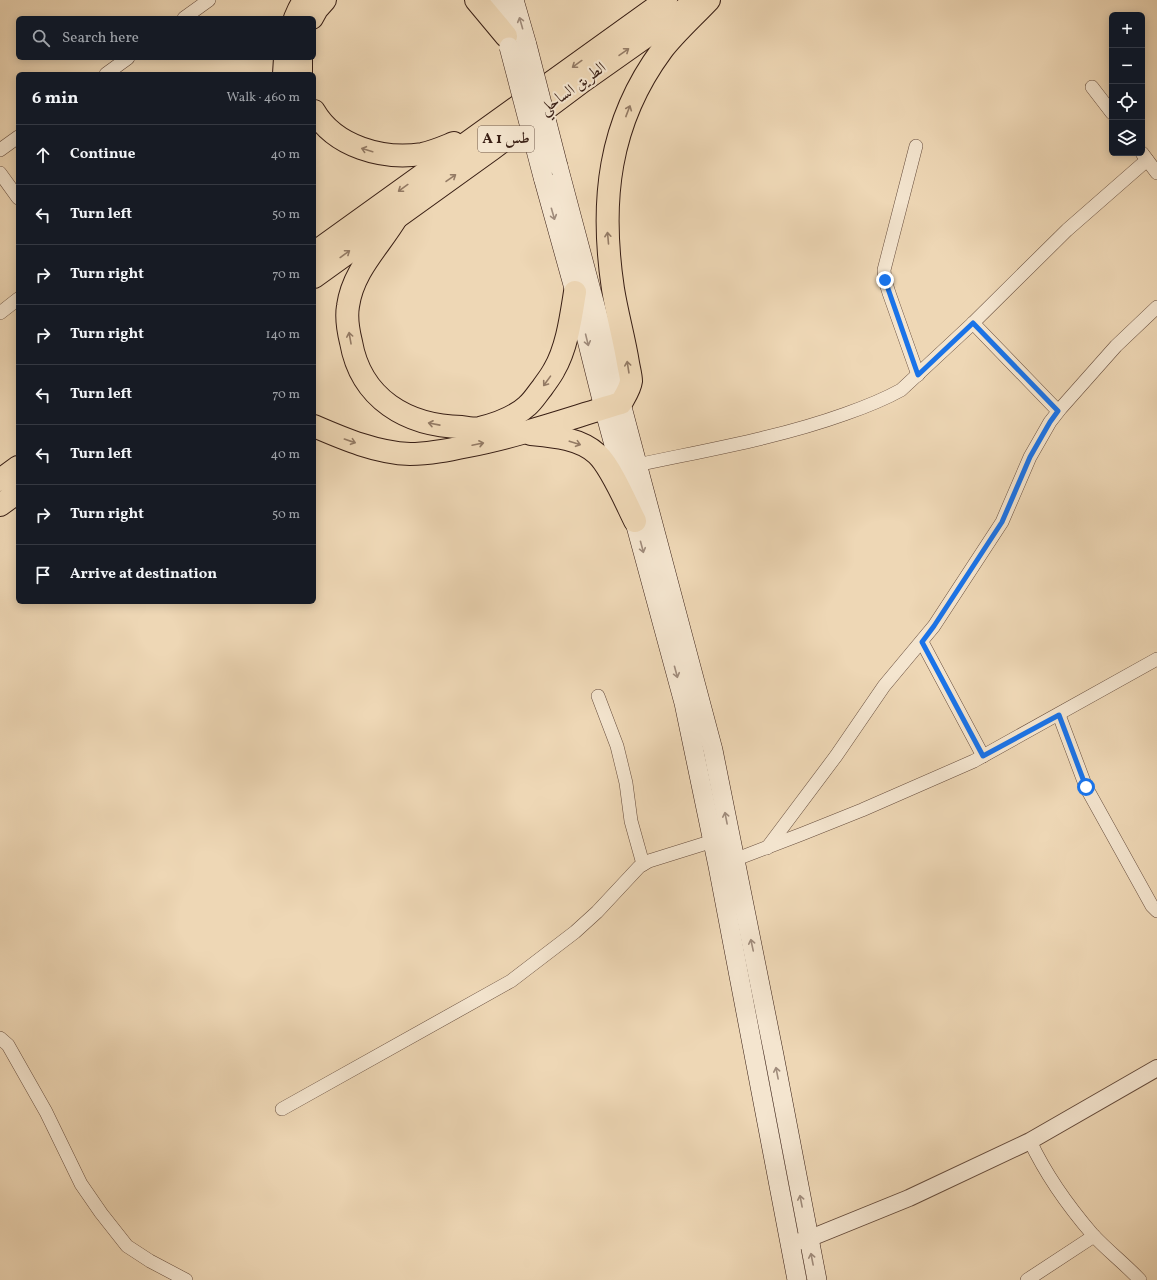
<!DOCTYPE html>
<html lang="en">
<head>
<meta charset="utf-8">
<style>
  body { margin:0; font-family:Vollkorn,Amiri,serif; background:#242831; color:#f1f3f6 }
  .controls { position:absolute; right:12px; top:12px; display:grid; overflow:hidden; border-radius:6px; box-shadow:0 2px 10px #0003 }
  .controls button { width:36px; height:36px; display:grid; place-items:center; padding:0; border:0; border-bottom:1px solid #363941; background:#171b24; color:#f1f3f6; font:20px sans-serif }
  .stop { position:absolute; width:12px; height:12px; margin:-9px; border:3px solid #1a73e8; border-radius:50%; background:#fff }
  .stop.end { background:#1a73e8; border-color:#fff; box-shadow:0 1px 4px #0008 }
  .list { margin:0; padding:0; list-style:none }
  h2 { display:flex; justify-content:space-between; align-items:center; height:52px; margin:0; padding:0 16px; font-size:17px }
  h2 small { font-size:13px; font-weight:400; color:#9ea1a6 }
  .list li { display:grid; grid-template-columns:26px 1fr auto; gap:12px; align-items:center; box-sizing:border-box; height:60px; padding:0 16px; border-top:1px solid #363941 }
  .list b { display:block; font-size:15px; white-space:nowrap }
  .list em { font-size:13px; font-style:normal; color:#9ea1a6 }
  .icon { flex:none; width:22px; height:22px; fill:none; stroke:currentColor; stroke-width:2; stroke-linecap:round; stroke-linejoin:round }
  .map { position:relative; flex:none; width:1157px; height:1280px; overflow:hidden }
  .search { position:absolute; background:#171b24; box-shadow:0 2px 10px #0003; left:16px; top:16px; width:300px; height:44px; display:flex; align-items:center; gap:10px; box-sizing:border-box; padding:0 14px; border-radius:6px; color:#9ea1a6; font-size:15px }
  .panel { position:absolute; background:#171b24; box-shadow:0 2px 10px #0003; left:16px; top:72px; width:300px; height:532px; border-radius:6px }
  .map>svg:first-child { display:block }
  .lines { fill:none; stroke-linecap:round; stroke-linejoin:round }
  .minor-casing { stroke:#664c3c; stroke-width:14 }
  .tertiary-casing { stroke:#664c3c; stroke-width:18 }
  .secondary-casing { stroke:#381e14; stroke-width:20 }
  .trunk-casing { stroke:#381e14; stroke-width:24 }
  .minor { stroke:#f4e5cf; stroke-width:13 }
  .tertiary { stroke:#f4e5cf; stroke-width:16 }
  .secondary { stroke:#f4e5cf; stroke-width:19 }
  .trunk { stroke:#eed7b5; stroke-width:22 }
  .secondary-bridge-casing { stroke:#381e14; stroke-width:20; stroke-linecap:butt }
  .secondary-bridge { stroke:#f4e5cf; stroke-width:19 }
  .oneway { stroke:#9f8b7b }
  .oneway2 { stroke:#937a64 }
  .route { stroke:#1a73e8; stroke-width:5 }
  .labels { text-anchor:middle; dominant-baseline:central; stroke-width:4; stroke-linejoin:round; paint-order:stroke }
  .shield { fill:#f4e5cf; stroke:#705a4c; stroke-width:1 }
  .shield-label { font-size:15px; font-weight:bold; fill:#381e14 }
  .street-label { font-size:16px; fill:#381e14; stroke:#f4e5cf }
</style>
</head>
<body>
<div class="map">
<svg width="1157" height="1280" viewBox="0 0 1157 1280">
  <rect width="100%" height="100%" fill="#eed7b5"/>
  <filter id="stains"><feTurbulence type="fractalNoise" baseFrequency=".005" numOctaves="4"/><feColorMatrix values="0 0 0 0 .2 0 0 0 0 .09 0 0 0 0 .02 0 0 0 .5 -.17"/></filter>
  <radialGradient id="worn" r=".72"><stop offset=".6" stop-color="#630" stop-opacity="0"/><stop offset="1" stop-color="#630" stop-opacity=".3"/></radialGradient>
  <g class="lines">
    <g class="minor-casing">
      <g id="minor">
        <path d="M 184,18 L 209,0"/>
        <path d="M 106,74 L 128,58"/>
        <path d="M 1092,87 L 1112,113"/>
        <path d="M 916,146 L 884,270 L 885,280 L 889,293 L 918,375"/>
        <path d="M 0,150 L 18,137"/>
        <path d="M 1142,153 L 1157,173"/>
        <path d="M 0,173 L 18,198"/>
        <path d="M 0,313 L 18,299"/>
        <path d="M 973,323 L 1058,411"/>
        <path d="M 637,465 C 707,450 778,438 845,414 C 865,407 883,400 901,390 L 973,323 L 1067,230 L 1147,160"/>
        <path d="M 922,642 L 983,756"/>
        <path d="M 598,696 L 617,746 L 626,783 L 631,821 L 643,864"/>
        <path d="M 1059,715 L 1086,787 L 1152,906 L 1157,911"/>
        <path d="M 767,848 L 836,756 L 884,686 L 934,626 L 1002,522 L 1030,457 L 1050,422 L 1061,408 L 1116,346 L 1157,307"/>
        <path d="M 734,860 L 802,834 L 862,810 L 974,761 L 1157,659"/>
        <path d="M 0,1038 L 8,1045 L 46,1112 L 81,1184 L 101,1213 L 127,1246 L 150,1261 L 186,1280"/>
        <path d="M 282,1109 L 511,981 L 575,932 L 597,912 L 639,867 L 649,861 L 713,841"/>
        <path d="M 1030,1141 C 1046,1175 1068,1206 1093,1235 C 1108,1251 1125,1264 1140,1280"/>
        <path d="M 1027,1280 L 1094,1236"/>
      </g>
    </g>
    <g class="tertiary-casing">
      <path id="tertiary" d="M 790,1244 L 808,1239 L 909,1198 L 1030,1141 L 1157,1068"/>
    </g>
    <g class="secondary-casing">
      <g id="secondary">
        <path d="M 497,0 L 506,36"/>
        <path d="M 514,0 L 527,45"/>
        <path d="M 558,166 L 713,750 L 774,1055 L 817,1280"/>
        <path d="M 543,177 L 575,292 L 604,408 L 684,703 L 718,866 L 797,1280"/>
      </g>
    </g>
    <g class="trunk-casing">
      <g id="trunk">
        <path d="M 476,0 L 506,36"/>
        <path d="M 295,18 L 299,9 L 304,0"/>
        <path d="M 312,18 L 317,9 L 325,0"/>
        <path d="M 301,58 L 301,74"/>
        <path d="M 284,74 L 285,58"/>
        <path d="M 314,111 C 335,147 383,160 422,154 C 433,152 444,147 454,143"/>
        <path d="M 397,217 C 380,246 353,270 348,306 C 346,318 348,330 351,342 C 361,399 407,426 462,427 C 468,428 475,429 480,428 C 496,424 515,417 527,406 C 533,401 537,394 542,388 C 546,382 551,376 554,370 C 567,348 571,317 575,292"/>
        <path d="M 314,253 L 666,0"/>
        <path d="M 314,277 L 492,149 L 583,81 L 692,4"/>
        <path d="M 314,426 C 344,439 377,453 410,454 C 430,454 449,450 468,446 C 520,436 570,418 621,403 C 625,396 630,389 631,381 C 631,376 629,369 628,363 C 624,338 617,314 613,289 C 600,202 608,123 662,50 C 675,33 694,16 709,0"/>
        <path d="M 531,434 C 552,436 580,438 597,454 C 611,467 626,503 635,521"/>
        <path d="M 0,480 L 18,467"/>
        <path d="M 0,505 L 18,492"/>
      </g>
    </g>
    <use href="#minor" class="minor"/>
    <use href="#tertiary" class="tertiary"/>
    <use href="#secondary" class="secondary"/>
    <use href="#trunk" class="trunk"/>
    <g class="secondary-bridge-casing">
      <g id="secondary-bridge">
        <path d="M 527,45 L 558,166"/>
        <path d="M 509,47 L 543,177"/>
      </g>
    </g>
    <use href="#secondary-bridge" class="secondary-bridge"/>
  </g>
  <defs><path id="oneway-shaft" d="M-6 0H5M1.5-3L5.5 0L1.5 3" fill="none" stroke-width="1.6" stroke-linecap="round" stroke-linejoin="round"/></defs>
  <g class="oneway">
    <use href="#oneway-shaft" transform="translate(521 23) rotate(-106)"/>
    <use href="#oneway-shaft" transform="translate(553 214) rotate(74)"/>
    <use href="#oneway-shaft" transform="translate(587 340) rotate(76)"/>
    <use href="#oneway-shaft" transform="translate(642 547) rotate(75)"/>
    <use href="#oneway-shaft" transform="translate(676 672) rotate(75)"/>
    <use href="#oneway-shaft" transform="translate(726 818) rotate(-101)"/>
    <use href="#oneway-shaft" transform="translate(752 945) rotate(-102)"/>
    <use href="#oneway-shaft" transform="translate(777 1073) rotate(-101)"/>
    <use href="#oneway-shaft" transform="translate(801 1201) rotate(-101)"/>
    <use href="#oneway-shaft" transform="translate(812 1259) rotate(-101)"/>
  </g>
  <g class="oneway2">
    <use href="#oneway-shaft" transform="translate(624 52) rotate(-35)"/>
    <use href="#oneway-shaft" transform="translate(577 64) rotate(144)"/>
    <use href="#oneway-shaft" transform="translate(628 111) rotate(-69)"/>
    <use href="#oneway-shaft" transform="translate(367 150) rotate(-163)"/>
    <use href="#oneway-shaft" transform="translate(451 178) rotate(-35)"/>
    <use href="#oneway-shaft" transform="translate(403 188) rotate(144)"/>
    <use href="#oneway-shaft" transform="translate(608 238) rotate(-95)"/>
    <use href="#oneway-shaft" transform="translate(345 254) rotate(-36)"/>
    <use href="#oneway-shaft" transform="translate(350 338) rotate(-100)"/>
    <use href="#oneway-shaft" transform="translate(628 367) rotate(-99)"/>
    <use href="#oneway-shaft" transform="translate(547 381) rotate(126)"/>
    <use href="#oneway-shaft" transform="translate(434 424) rotate(-169)"/>
    <use href="#oneway-shaft" transform="translate(350 441) rotate(19)"/>
    <use href="#oneway-shaft" transform="translate(575 443) rotate(18)"/>
    <use href="#oneway-shaft" transform="translate(478 444) rotate(-12)"/>
  </g>
  <g class="lines">
    <path class="route" d="M 885,280 L 918,375 L 973,323 L 1058,411 L 1050,422 L 1030,457 L 1002,522 L 934,626 L 922,642 L 983,756 L 1059,715 L 1086,787"/>
  </g>
  <g class="labels">
    <rect class="shield" x="478" y="126" width="56" height="26" rx="3"/>
    <g class="shield-label">
      <text x="506" y="139">A 1 طس</text>
    </g>
    <g class="street-label">
      <text transform="translate(573 89) rotate(-36)">الطريق الساحلي</text>
    </g>
  </g>
  <rect width="100%" height="100%" filter="url(#stains)"/>
  <rect width="100%" height="100%" fill="url(#worn)"/>
</svg>
<div class="controls">
<button>+</button>
<button>−</button>
<button><svg class="icon" aria-label="locate" viewBox="0 0 24 24"><circle cx="12" cy="12" r="6"/><path d="M12 2v4M12 18v4M2 12h4M18 12h4"/></svg></button>
<button><svg class="icon" aria-label="layers" viewBox="0 0 24 24"><path d="M12 4l9 5-9 5-9-5zM3 14l9 5 9-5"/></svg></button>
</div>
<div class="stop" style="left:1086px;top:787px"></div>
<div class="stop end" style="left:885px;top:280px"></div>
<div class="search"><svg class="icon" aria-label="search" viewBox="0 0 24 24"><circle cx="10" cy="10" r="6"/><path d="M15 15l6 6"/></svg>Search here</div>
<section class="panel">
<h2>6 min<small>Walk · 460 m</small></h2>
<ul class="list">
<li><svg class="icon" aria-label="ahead" viewBox="0 0 24 24"><path d="M12 20V5M6 11l6-6 6 6"/></svg><div><b>Continue</b></div><em>40 m</em></li>
<li><svg class="icon" aria-label="left" viewBox="0 0 24 24"><path d="M17 20v-9H6M10 6l-5 5 5 5"/></svg><div><b>Turn left</b></div><em>50 m</em></li>
<li><svg class="icon" aria-label="right" viewBox="0 0 24 24"><path d="M7 20v-9h11M14 6l5 5-5 5"/></svg><div><b>Turn right</b></div><em>70 m</em></li>
<li><svg class="icon" aria-label="right" viewBox="0 0 24 24"><path d="M7 20v-9h11M14 6l5 5-5 5"/></svg><div><b>Turn right</b></div><em>140 m</em></li>
<li><svg class="icon" aria-label="left" viewBox="0 0 24 24"><path d="M17 20v-9H6M10 6l-5 5 5 5"/></svg><div><b>Turn left</b></div><em>70 m</em></li>
<li><svg class="icon" aria-label="left" viewBox="0 0 24 24"><path d="M17 20v-9H6M10 6l-5 5 5 5"/></svg><div><b>Turn left</b></div><em>40 m</em></li>
<li><svg class="icon" aria-label="right" viewBox="0 0 24 24"><path d="M7 20v-9h11M14 6l5 5-5 5"/></svg><div><b>Turn right</b></div><em>50 m</em></li>
<li><svg class="icon" aria-label="arrive" viewBox="0 0 24 24"><path d="M6 21V4h12l-3 4 3 4H6"/></svg><div><b>Arrive at destination</b></div></li>
</ul>
</section>
</div>
</body>
</html>
